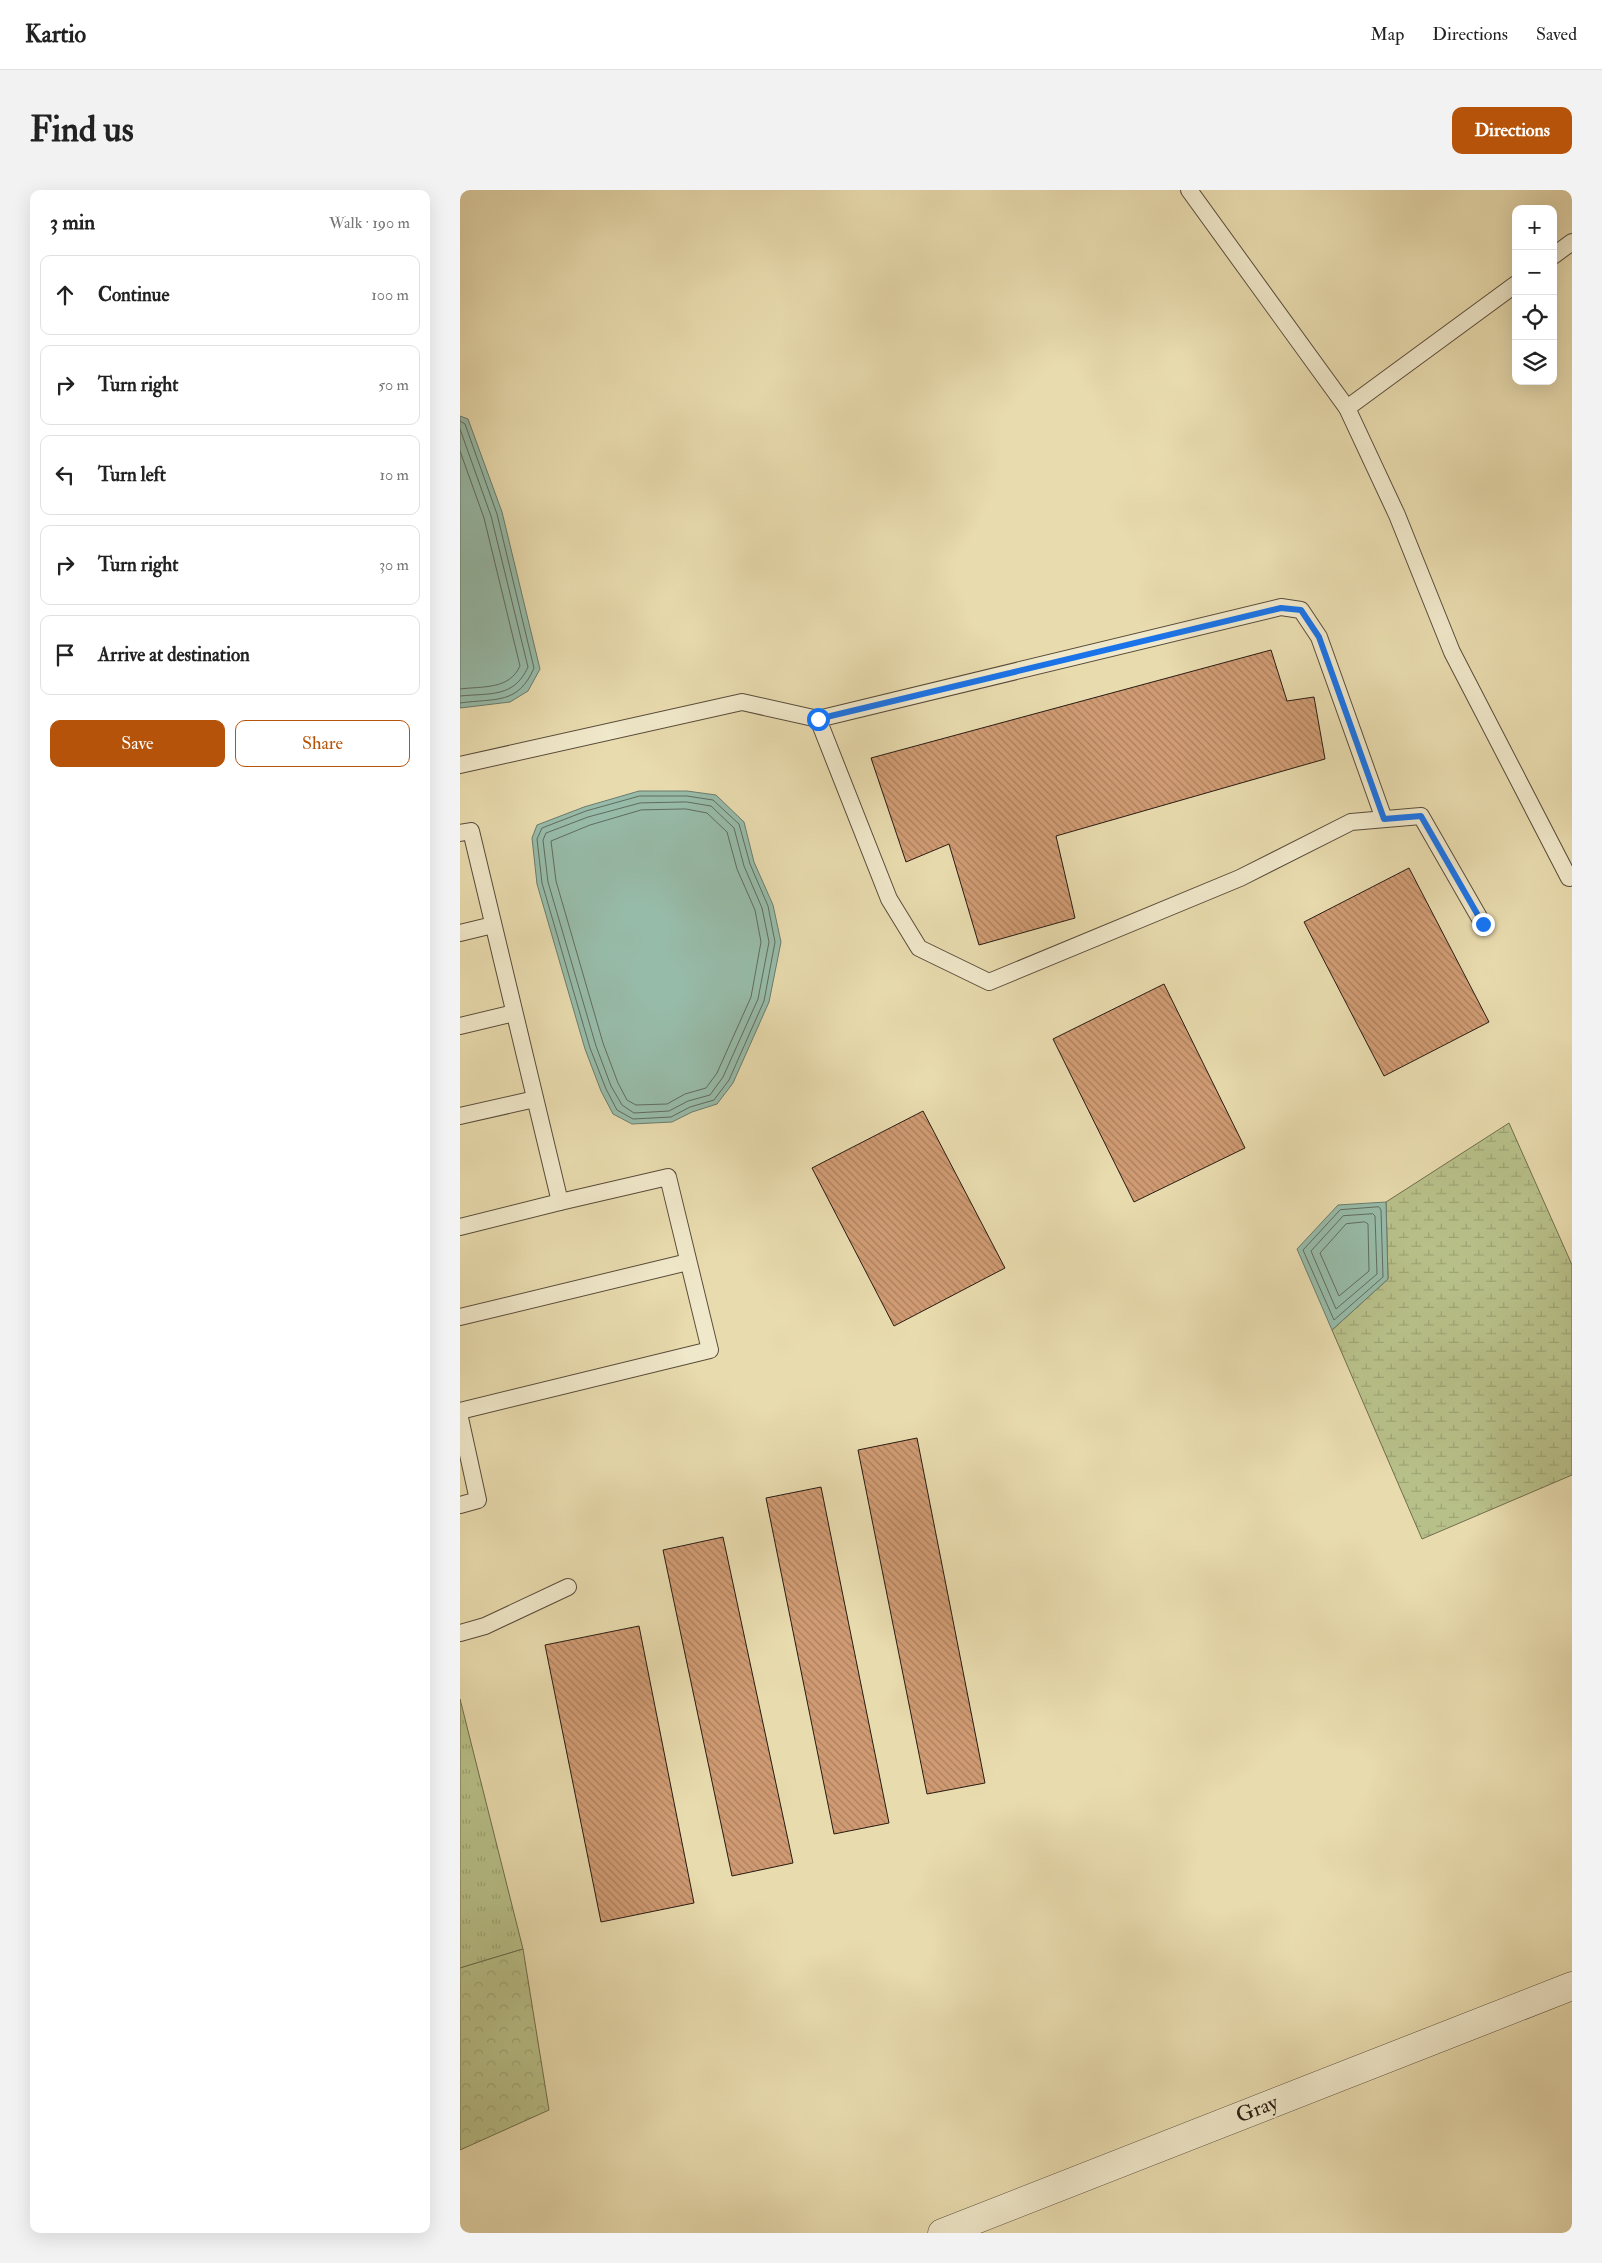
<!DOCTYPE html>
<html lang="en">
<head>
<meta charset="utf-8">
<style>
  body { margin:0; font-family:"IM FELL Double Pica",serif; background:#f2f2f2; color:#222 }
  .controls { position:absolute; right:15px; top:15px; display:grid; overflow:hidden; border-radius:10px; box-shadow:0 5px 20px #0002 }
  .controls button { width:45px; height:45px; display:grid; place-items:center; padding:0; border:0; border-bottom:1px solid #e0e0e0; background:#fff; color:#222; font:25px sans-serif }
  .stop { position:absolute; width:15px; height:15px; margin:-11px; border:4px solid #1a73e8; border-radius:50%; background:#fff }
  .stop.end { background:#1a73e8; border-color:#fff; box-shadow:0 1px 5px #0008 }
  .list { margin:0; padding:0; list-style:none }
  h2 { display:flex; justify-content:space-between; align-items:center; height:65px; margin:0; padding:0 20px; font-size:21px }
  h2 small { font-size:16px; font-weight:400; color:#767676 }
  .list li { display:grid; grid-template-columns:32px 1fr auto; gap:15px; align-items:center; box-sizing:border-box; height:80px; margin:0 10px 10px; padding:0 10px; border:1px solid #e0e0e0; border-radius:10px }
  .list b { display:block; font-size:19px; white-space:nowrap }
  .list em { font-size:16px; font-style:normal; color:#767676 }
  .actions { display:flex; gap:10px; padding:15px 20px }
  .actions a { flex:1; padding:11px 0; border:1px solid #b45309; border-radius:10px; text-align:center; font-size:18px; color:#b45309 }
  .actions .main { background:#b45309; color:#fff }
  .icon { flex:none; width:28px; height:28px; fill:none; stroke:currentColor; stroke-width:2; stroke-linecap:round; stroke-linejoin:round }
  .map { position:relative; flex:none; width:1112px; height:2043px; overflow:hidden; border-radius:10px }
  header { display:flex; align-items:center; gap:30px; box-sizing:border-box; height:70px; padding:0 25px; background:#fff; border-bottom:1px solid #e0e0e0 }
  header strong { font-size:24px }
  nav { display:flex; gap:28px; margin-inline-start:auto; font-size:18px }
  .intro { display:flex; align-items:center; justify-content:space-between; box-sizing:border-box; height:120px; padding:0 30px }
  h1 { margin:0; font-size:35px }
  .button { padding:12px 22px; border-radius:10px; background:#b45309; color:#fff; font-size:18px; font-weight:700 }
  main { display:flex; gap:30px; padding:0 30px }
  aside { flex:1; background:#fff; border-radius:10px; box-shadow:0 5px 20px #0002 }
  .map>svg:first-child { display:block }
  .grass { fill:url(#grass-tufts); stroke:#706e4e }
  .forest { fill:url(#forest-crowns); stroke:#706e4e }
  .wetland { fill:url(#wetland-marsh); stroke:#706e4e }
  .water { fill:#97bba9; stroke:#6b7b6d }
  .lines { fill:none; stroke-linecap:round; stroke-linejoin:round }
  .shore { stroke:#606c5e; stroke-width:1 }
  .building { fill:url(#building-back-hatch); stroke:#291c13 }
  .service-casing { stroke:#594c3a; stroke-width:18 }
  .minor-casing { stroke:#594c3a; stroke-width:29 }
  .service { stroke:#f0e8ca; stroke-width:16 }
  .minor { stroke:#f0e8ca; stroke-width:28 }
  .route { stroke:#1a73e8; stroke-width:6 }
  .labels { text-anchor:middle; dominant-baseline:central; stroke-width:4.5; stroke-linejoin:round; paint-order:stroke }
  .street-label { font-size:21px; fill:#291c13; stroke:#f0e8ca }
</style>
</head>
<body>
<header>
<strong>Kartio</strong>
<nav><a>Map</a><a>Directions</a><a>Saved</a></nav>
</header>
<div class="intro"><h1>Find us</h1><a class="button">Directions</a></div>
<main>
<aside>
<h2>3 min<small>Walk · 190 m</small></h2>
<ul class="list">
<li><svg class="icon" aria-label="ahead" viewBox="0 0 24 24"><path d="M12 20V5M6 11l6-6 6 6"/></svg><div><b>Continue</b></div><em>100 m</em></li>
<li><svg class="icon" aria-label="right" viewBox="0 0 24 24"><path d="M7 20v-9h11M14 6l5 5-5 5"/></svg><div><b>Turn right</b></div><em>50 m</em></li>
<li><svg class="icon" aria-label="left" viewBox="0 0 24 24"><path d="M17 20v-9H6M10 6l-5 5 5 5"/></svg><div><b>Turn left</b></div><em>10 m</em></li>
<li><svg class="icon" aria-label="right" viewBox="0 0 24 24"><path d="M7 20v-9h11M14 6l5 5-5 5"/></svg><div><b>Turn right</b></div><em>30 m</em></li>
<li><svg class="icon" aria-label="arrive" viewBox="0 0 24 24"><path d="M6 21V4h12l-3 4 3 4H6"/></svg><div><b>Arrive at destination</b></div></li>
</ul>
<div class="actions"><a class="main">Save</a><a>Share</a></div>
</aside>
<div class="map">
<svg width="1112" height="2043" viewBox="0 0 1112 2043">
  <defs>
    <pattern id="grass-tufts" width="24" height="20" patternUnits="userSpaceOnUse" patternTransform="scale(1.25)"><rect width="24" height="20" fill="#b8c089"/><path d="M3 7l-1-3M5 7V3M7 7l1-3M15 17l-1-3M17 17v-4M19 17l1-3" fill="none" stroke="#9ea475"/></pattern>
    <pattern id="forest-crowns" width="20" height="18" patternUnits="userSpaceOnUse" patternTransform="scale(1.25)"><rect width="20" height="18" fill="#b8c089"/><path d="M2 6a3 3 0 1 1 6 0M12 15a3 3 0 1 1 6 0" fill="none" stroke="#9ea475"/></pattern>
    <pattern id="wetland-marsh" width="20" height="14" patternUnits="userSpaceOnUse" patternTransform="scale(1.25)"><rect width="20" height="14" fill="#b8c089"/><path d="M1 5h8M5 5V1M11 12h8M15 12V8" fill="none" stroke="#9ea475"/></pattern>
    <pattern id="building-back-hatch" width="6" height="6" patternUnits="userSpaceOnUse" patternTransform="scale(1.25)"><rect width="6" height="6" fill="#d09b73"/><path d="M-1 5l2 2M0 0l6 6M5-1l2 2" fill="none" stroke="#a97e5d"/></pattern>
  </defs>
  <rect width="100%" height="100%" fill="#e8dbae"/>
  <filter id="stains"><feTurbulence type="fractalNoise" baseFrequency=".004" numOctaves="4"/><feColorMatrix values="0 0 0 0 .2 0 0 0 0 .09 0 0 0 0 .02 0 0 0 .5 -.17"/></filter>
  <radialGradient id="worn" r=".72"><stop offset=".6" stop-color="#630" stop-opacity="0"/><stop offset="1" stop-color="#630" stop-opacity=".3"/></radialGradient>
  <path class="grass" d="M 0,1509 L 63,1759 L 0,1778 Z"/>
  <path class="forest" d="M 63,1759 L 89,1920 L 0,1960 L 0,1778 Z"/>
  <path class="wetland" d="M 1049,933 L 1112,1075 L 1112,1285 L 962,1349 L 872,1140 L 928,1089 L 926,1012 Z"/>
  <g class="water">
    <path d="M 0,226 L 8,229 L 42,322 L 80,479 L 68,501 L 50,512 L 0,518 Z"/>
    <path d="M 179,601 L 227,601 L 256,605 L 284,632 L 294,672 L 313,715 L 321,752 L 309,812 L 273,893 L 257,914 L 232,922 L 212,932 L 172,934 L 153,924 L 141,901 L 125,859 L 77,694 L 72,648 L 77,635 L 124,617 Z"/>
    <path d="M 926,1012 L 928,1089 L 872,1140 L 837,1059 L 878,1015 Z"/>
  </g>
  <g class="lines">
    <g class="shore">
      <path d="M 0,231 L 5,234 L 37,324 L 74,478 C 58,515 36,508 0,513"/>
      <path d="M 0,239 L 31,326 L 68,477 C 54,508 30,503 0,506"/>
      <path d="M 0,261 L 24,328 L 60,476 C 49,500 23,496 0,499"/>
      <path d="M 180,606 L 227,606 L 253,610 L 279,634 L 290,674 L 308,716 L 315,752 L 304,811 L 269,890 L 254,910 L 230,917 L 211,927 L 173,929 L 157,920 L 146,899 L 130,858 L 82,693 L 77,649 L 82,638 L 126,621 Z"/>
      <path d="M 227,612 L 251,616 L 274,638 L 284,676 L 302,718 L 309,752 L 298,809 L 263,887 L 250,905 L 228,911 L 209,921 L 174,923 L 162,915 L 151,896 L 136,856 L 88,692 L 83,650 L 86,643 L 128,627 L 180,613 Z"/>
      <path d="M 226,619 L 247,623 L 267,642 L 277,679 L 295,720 L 301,752 L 291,807 L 257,883 L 246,898 L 225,904 L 207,914 L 176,915 L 167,910 L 158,893 L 143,853 L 96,691 L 91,651 L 130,635 L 181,620 Z"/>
      <path d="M 919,1017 L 921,1020 L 923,1087 L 874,1130 L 843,1060 L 880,1020 Z"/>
      <path d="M 913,1024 L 915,1026 L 917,1084 L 876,1119 L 851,1061 L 883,1026 Z"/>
      <path d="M 905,1032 L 908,1034 L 909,1081 L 879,1106 L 860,1063 L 886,1034 Z"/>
    </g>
  </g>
  <g class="building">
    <path d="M 811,460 L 827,511 L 854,507 L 865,569 L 596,646 L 615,728 L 519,755 L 489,654 L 446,672 L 411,568 Z"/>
    <path d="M 949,678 L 1029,832 L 924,886 L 844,732 Z"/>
    <path d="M 704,794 L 785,958 L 674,1012 L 593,849 Z"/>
    <path d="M 463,921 L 545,1078 L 434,1136 L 352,978 Z"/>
    <path d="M 457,1248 L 525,1593 L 467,1604 L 398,1260 Z"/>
    <path d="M 361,1297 L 429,1633 L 374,1644 L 306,1308 Z"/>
    <path d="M 263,1347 L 333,1673 L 272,1686 L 203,1360 Z"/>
    <path d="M 179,1436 L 234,1713 L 141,1732 L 85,1455 Z"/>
  </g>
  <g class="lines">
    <g class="service-casing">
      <g id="service">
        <path d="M 729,0 L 887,218"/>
        <path d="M 1093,66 L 1112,52"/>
        <path d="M 1056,94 L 887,218 L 937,325 L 992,462 L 1109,688"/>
        <path d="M 358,529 L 821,417 L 841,420 L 859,447 L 924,629"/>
        <path d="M 0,575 L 282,512 L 358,529 L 429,709 L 459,758 L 529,792 L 780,688 L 891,632 L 961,626 L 1023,734"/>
        <path d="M 0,643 L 11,641 L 100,1012 L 208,987 L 250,1160 L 0,1221"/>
        <path d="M 0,743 L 33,735"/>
        <path d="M 0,836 L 54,823"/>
        <path d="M 0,926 L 75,909"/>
        <path d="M 0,1037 L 100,1012"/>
        <path d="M 0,1127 L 228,1072"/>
        <path d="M 0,1228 L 18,1310 L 0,1315"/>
        <path d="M 0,1443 L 25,1436 L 108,1397"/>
      </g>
    </g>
    <g class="minor-casing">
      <path id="minor" d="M 482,2043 L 1112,1796"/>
    </g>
    <use href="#service" class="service"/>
    <use href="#minor" class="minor"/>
  </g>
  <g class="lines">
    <path class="route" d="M 358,529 L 821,418 L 841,420 L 859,447 L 924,629 L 961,626 L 1023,734"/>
  </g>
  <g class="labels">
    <g class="street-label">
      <text transform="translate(797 1919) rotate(-21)">Gray</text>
    </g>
  </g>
  <rect width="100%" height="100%" filter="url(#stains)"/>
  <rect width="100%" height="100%" fill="url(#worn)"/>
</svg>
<div class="controls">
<button>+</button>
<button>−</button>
<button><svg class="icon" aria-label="locate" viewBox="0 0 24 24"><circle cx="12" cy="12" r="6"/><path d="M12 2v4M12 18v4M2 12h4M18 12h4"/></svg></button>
<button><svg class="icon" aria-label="layers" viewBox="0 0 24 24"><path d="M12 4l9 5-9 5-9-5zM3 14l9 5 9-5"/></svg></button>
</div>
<div class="stop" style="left:358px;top:529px"></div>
<div class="stop end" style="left:1023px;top:734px"></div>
</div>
</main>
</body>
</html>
